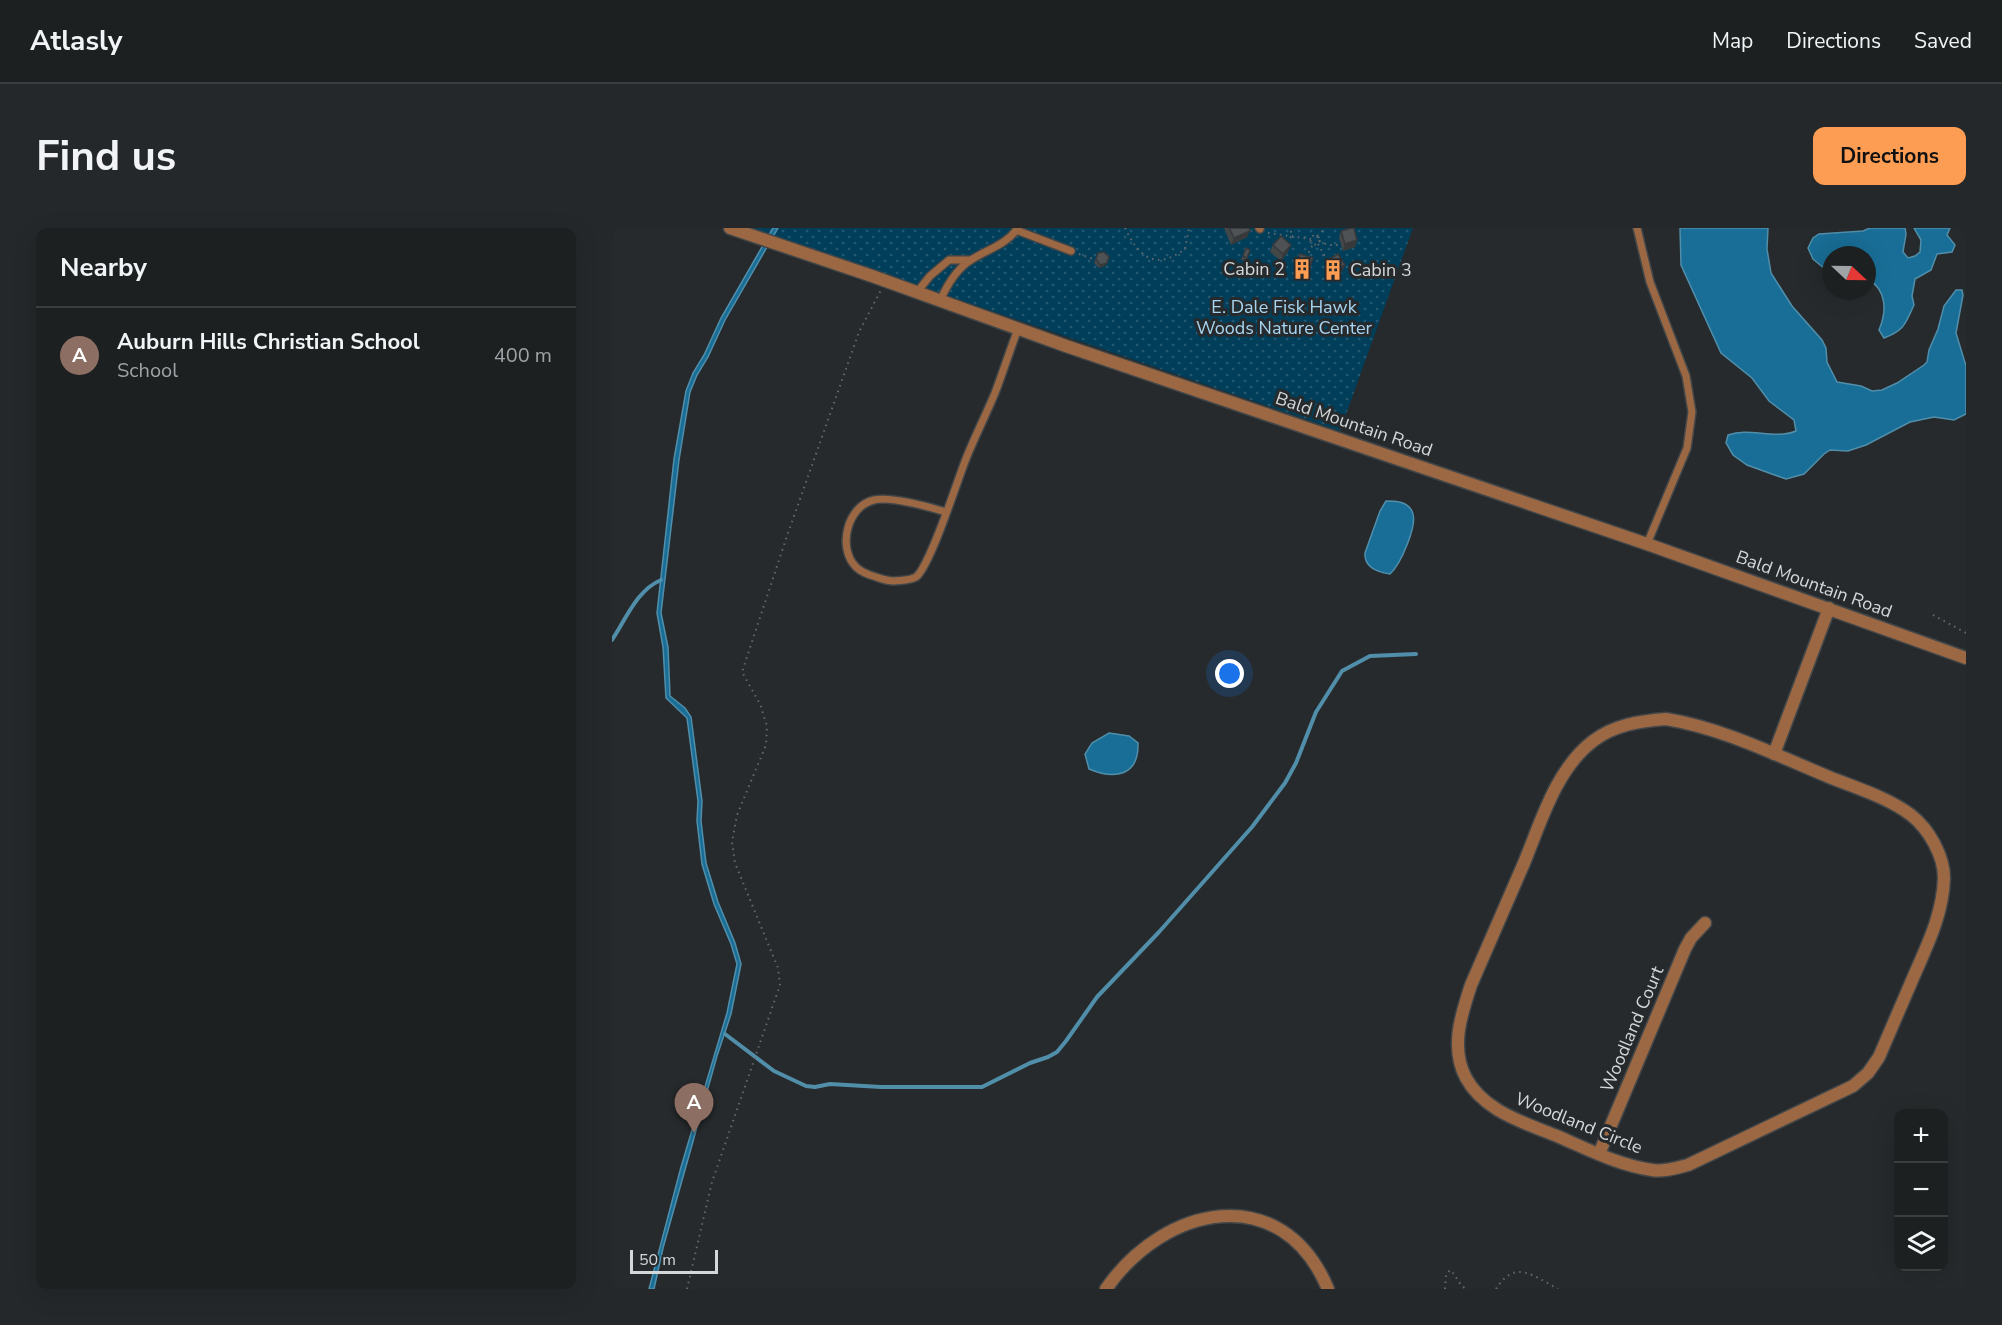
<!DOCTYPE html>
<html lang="en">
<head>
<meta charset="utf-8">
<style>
  body { margin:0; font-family:"Nunito Sans",sans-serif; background:#25282a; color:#f1f3f6 }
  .controls { position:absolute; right:18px; bottom:18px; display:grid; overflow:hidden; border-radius:12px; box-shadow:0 6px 24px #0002 }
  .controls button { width:54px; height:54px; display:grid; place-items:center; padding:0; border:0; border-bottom:2px solid #3a3e3f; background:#1c2021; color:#f1f3f6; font:30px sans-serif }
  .compass { position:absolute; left:1210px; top:18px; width:54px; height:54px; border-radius:50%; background:#1c2021; box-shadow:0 6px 24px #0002; rotate:112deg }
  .scale { position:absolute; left:18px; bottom:15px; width:88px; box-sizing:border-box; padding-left:6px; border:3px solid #d4d7d8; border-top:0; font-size:16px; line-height:21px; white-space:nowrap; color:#d4d7d8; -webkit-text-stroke:4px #262a2c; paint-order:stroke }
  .you { position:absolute; left:618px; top:446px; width:21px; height:21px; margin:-15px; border:4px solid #fff; border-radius:50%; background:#1a73e8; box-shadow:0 0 0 9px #1a73e833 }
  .badge { display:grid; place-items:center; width:39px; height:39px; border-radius:50%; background:#fc9d53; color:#fff; font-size:20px; font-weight:700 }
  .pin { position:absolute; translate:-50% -50px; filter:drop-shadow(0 2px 3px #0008) }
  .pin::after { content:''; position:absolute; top:32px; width:21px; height:18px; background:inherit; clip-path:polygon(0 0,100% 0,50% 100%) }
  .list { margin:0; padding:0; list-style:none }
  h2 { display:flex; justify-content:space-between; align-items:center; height:78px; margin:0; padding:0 24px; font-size:26px }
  h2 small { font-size:20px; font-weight:400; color:#a0a3a5 }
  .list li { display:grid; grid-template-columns:39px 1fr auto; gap:18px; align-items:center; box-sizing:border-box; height:96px; padding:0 24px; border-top:2px solid #3a3e3f }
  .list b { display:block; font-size:22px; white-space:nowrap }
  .list p { margin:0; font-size:20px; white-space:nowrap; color:#a0a3a5 }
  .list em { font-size:20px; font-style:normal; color:#a0a3a5 }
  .icon { flex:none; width:33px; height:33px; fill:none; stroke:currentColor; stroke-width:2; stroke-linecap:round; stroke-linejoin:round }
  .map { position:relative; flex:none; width:1354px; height:1061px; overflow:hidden; border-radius:12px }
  header { display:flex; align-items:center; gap:36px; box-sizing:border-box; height:84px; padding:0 30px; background:#1c2021; border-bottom:2px solid #3a3e3f }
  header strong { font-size:28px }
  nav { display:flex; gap:33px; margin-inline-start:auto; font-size:21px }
  .intro { display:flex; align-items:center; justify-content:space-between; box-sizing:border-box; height:144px; padding:0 36px }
  h1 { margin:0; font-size:42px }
  .button { padding:15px 27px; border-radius:12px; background:#fc9d53; color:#111; font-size:21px; font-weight:700 }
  main { display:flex; gap:36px; padding:0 36px }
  aside { flex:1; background:#1c2021; border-radius:12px; box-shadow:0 6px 24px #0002 }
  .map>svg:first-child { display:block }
  .park { fill:url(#park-dots) }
  .water { fill:#196e97; stroke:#518eaa; stroke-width:1.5 }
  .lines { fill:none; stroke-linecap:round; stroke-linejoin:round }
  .stream { stroke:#518eaa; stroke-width:4 }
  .service-casing { stroke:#424648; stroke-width:10 }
  .minor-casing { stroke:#424648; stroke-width:15 }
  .path { stroke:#65696b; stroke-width:2; stroke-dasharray:1.5 4.5; stroke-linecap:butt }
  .service { stroke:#9b6843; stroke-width:7 }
  .minor { stroke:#9b6843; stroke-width:12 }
  .wall { fill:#434748 }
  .shaded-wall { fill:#37393b }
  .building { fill:#4e5254; stroke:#37393b; stroke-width:1.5 }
  .labels { text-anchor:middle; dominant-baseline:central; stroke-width:6; stroke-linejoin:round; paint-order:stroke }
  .poi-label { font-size:18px; fill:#d4d7d8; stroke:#262a2c; text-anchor:end }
  .park-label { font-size:18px; fill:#a7d5f1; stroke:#262a2c }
  .street-label { font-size:18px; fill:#d4d7d8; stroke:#262a2c }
</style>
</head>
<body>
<header>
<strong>Atlasly</strong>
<nav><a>Map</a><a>Directions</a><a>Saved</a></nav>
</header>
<div class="intro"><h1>Find us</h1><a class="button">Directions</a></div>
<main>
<aside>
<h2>Nearby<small></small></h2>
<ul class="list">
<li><span class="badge" style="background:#8d6e63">A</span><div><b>Auburn Hills Christian School</b><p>School</p></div><em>400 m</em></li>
</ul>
</aside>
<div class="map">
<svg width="1354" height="1061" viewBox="0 0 1354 1061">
  <defs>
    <pattern id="park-dots" width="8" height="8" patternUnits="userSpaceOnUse" patternTransform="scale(1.5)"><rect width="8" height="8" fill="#003e5a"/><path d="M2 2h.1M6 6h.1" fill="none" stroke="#245971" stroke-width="1.8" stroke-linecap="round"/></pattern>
  </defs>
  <rect width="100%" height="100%" fill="#262a2c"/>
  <path class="park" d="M 139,0 L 801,0 L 728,203 Z"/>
  <g class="water">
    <path d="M 161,0 L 166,0 L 113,92 L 96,129 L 85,147 L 78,164 L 67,232 L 49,385 L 56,419 L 58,468 L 73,480 L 79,489 L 90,573 L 89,593 L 94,635 L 106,674 L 123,715 L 129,736 L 119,786 L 105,828 L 51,1020 L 42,1061 L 37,1061 L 69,939 L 115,785 L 125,736 L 119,716 L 102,676 L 90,636 L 85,593 L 86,573 L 75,490 L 54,470 L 51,419 L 45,385 L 62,231 L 74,163 L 81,145 L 92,127 L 109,90 Z"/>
    <path d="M 1068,0 L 1156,0 L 1155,21 L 1159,45 L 1180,78 L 1210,112 L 1214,120 L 1215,134 L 1225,154 L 1249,158 L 1260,163 L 1270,162 L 1285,155 L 1312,137 L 1315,134 L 1317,122 L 1326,101 L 1332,78 L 1344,62 L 1350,62 L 1351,67 L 1344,105 L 1354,138 L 1354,186 L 1342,192 L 1322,189 L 1298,194 L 1254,217 L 1236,223 L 1218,222 L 1212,226 L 1192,246 L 1174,251 L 1135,237 L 1121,227 L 1114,215 L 1116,207 C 1138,199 1162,212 1184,203 L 1182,192 L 1157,173 L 1140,150 L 1109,125 L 1069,37 Z"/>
    <path d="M 1258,0 L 1293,0 L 1294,6 L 1291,24 L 1296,30 L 1303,28 L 1308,24 L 1309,12 L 1302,0 L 1338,0 L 1335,7 L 1343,17 L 1340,24 L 1325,26 L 1319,42 L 1303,51 L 1300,68 L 1302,77 C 1293,96 1293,102 1272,110 L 1267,102 C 1275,83 1275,62 1255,50 L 1255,27 L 1219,27 L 1219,46 L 1201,31 L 1196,20 L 1201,10 L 1207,6 L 1251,3 Z"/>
    <path d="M 774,273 C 783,273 795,273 800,283 C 807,296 788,337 778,346 C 764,344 752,339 753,325 L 768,283 Z"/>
    <path d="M 497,505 L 517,508 L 526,515 C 527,548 503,552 477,541 L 473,526 L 480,515 Z"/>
  </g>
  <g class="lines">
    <g class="stream">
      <path d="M 0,412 C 14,391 25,362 49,352"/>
      <path d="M 113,806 L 162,843 L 194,858 L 203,859 L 218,856 L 269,859 L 370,859 L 418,835 L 436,829 L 445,824 L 454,813 L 485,769 L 547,704 L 640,599 L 673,555 L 684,535 L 704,484 L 730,443 L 758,428 L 804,426"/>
    </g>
    <g class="service-casing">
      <g id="service">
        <path d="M 647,0 L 648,1"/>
        <path d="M 1025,0 L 1038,54 L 1074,148 L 1080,184 L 1075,220 L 1035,316"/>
        <path d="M 404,2 L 459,23"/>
        <path d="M 305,64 L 318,48 L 337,32 L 358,32"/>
        <path d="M 328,73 C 335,57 344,41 359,32 C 376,21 394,17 406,0"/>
        <path d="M 334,284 C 318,279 278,268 262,272 C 235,278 225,320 244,339 C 249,344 257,347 264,349 C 270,351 275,353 282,353 C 289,352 297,353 304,349 C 318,338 344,257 352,236 C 361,212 373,189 383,165 C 391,144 398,122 406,101"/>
      </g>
    </g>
    <g class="minor-casing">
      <g id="minor">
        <path d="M 118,0 L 260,48 L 454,118 L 1035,316 L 1354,430"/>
        <path d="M 1054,491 C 1110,500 1164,527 1217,549 C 1244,560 1275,569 1299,587 C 1317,601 1332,628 1332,650 C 1331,686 1315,718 1301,750 C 1290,776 1278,803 1267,829 L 1256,845 L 1241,858 L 1076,937 C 1064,940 1052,944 1040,942 C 1006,937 975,921 945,908 C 925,900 904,893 886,882 C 873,874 861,863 854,850 C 838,820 849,787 859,757 C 877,716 894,676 912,635 C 929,594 944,541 981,513 C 1002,497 1027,493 1054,491 Z"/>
        <path d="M 1162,526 L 1217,380"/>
        <path d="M 987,926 L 1073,721 L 1079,710 L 1093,695"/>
        <path d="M 494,1061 C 552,977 670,951 716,1061"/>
      </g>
    </g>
    <g class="path">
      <path d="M 513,0 C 527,29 543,43 573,21 L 577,0"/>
      <path d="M 656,5 L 699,11"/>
      <circle cx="703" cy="12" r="4.5"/>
      <path d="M 705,8 L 714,0"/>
      <path d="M 707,13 L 716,17 L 729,17"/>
      <path d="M 675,15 L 680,7 L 678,0"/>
      <path d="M 706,16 L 716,34"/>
      <path d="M 467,26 L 484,32"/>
      <path d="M 694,30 L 701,16"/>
      <path d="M 1321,387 L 1354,405"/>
      <path d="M 75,1061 L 100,954 L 168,757 L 166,740 L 123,635 L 120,614 L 125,587 L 154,517 L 155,498 L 148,476 L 130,444 L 175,308 L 247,104 L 269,62"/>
      <path d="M 833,1061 L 834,1047 L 838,1042 C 845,1048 846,1056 854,1061"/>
      <path d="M 884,1061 C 903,1031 920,1047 946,1061"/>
    </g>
    <use href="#service" class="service"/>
    <use href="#minor" class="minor"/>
  </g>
  <g class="wall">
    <path d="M 612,0 L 637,0 L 635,9 L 619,17 Z"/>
    <path d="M 729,3 L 745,12 L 743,19 L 731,23 L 727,10 Z"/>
    <path d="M 661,17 L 676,24 L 669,33 L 658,24 Z"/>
    <path d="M 634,20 L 638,22 L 634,34 L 629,32 Z"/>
    <path d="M 486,25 L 497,29 L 493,38 L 487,40 L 482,35 Z"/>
    <path d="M 688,26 L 701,30 L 694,49 L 682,44 Z"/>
    <path d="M 714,33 L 730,44 L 718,51 L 712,40 Z"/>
  </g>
  <g class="shaded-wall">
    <path d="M 638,3 L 635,9 L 619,17 L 622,10 Z"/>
    <path d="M 745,12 L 743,19 L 731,23 L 733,16 Z"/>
    <path d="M 679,17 L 676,24 L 669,33 L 671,26 Z"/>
    <path d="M 495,35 L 493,38 L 487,40 L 488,37 Z"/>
    <path d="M 733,37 L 730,44 L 718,51 L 721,44 Z"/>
  </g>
  <g class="building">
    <path d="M 617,0 L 637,0 L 638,3 L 622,10 Z"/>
    <path d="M 739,0 L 742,0 L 745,12 L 733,16 L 729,3 Z"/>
    <path d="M 669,8 L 679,17 L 671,26 L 661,17 Z"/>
    <path d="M 634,20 L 638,22 L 635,30 L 631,28 Z"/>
    <path d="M 492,24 L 497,29 L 495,35 L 488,37 L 484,31 L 486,25 Z"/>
    <path d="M 688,26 L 701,30 L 697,42 L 684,37 Z"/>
    <path d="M 726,26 L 733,37 L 721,44 L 714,33 Z"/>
  </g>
  <defs>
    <g id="building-bare" transform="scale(1.62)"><path d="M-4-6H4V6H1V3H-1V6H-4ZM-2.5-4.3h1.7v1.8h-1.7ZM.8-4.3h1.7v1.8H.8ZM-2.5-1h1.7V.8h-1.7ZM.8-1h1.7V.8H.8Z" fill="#fc9d53" stroke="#262a2c" stroke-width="2.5" paint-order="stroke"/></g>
  </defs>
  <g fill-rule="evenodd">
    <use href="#building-bare" x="690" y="41"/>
    <use href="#building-bare" x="721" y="42"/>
  </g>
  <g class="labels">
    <g class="poi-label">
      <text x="673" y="41">Cabin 2</text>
      <text x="738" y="42" text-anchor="start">Cabin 3</text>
    </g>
    <g class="park-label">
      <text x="672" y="79">E. Dale Fisk Hawk<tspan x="672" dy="21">Woods Nature Center</tspan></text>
    </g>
    <g class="street-label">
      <text transform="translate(742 196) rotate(19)">Bald Mountain Road</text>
      <text transform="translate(1202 356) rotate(20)">Bald Mountain Road</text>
      <text transform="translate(1020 801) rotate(-67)">Woodland Court</text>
      <text transform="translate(967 895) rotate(22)">Woodland Circle</text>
    </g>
  </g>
</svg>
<div class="controls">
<button>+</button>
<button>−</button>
<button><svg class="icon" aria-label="layers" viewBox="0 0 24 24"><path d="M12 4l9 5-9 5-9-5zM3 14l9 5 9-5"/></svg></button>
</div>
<svg class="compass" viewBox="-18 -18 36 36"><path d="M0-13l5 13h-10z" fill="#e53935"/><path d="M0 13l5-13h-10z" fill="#a0a3a5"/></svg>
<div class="scale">50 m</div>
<div class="you"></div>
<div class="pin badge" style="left:82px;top:905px;background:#8d6e63">A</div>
</div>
</main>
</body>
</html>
